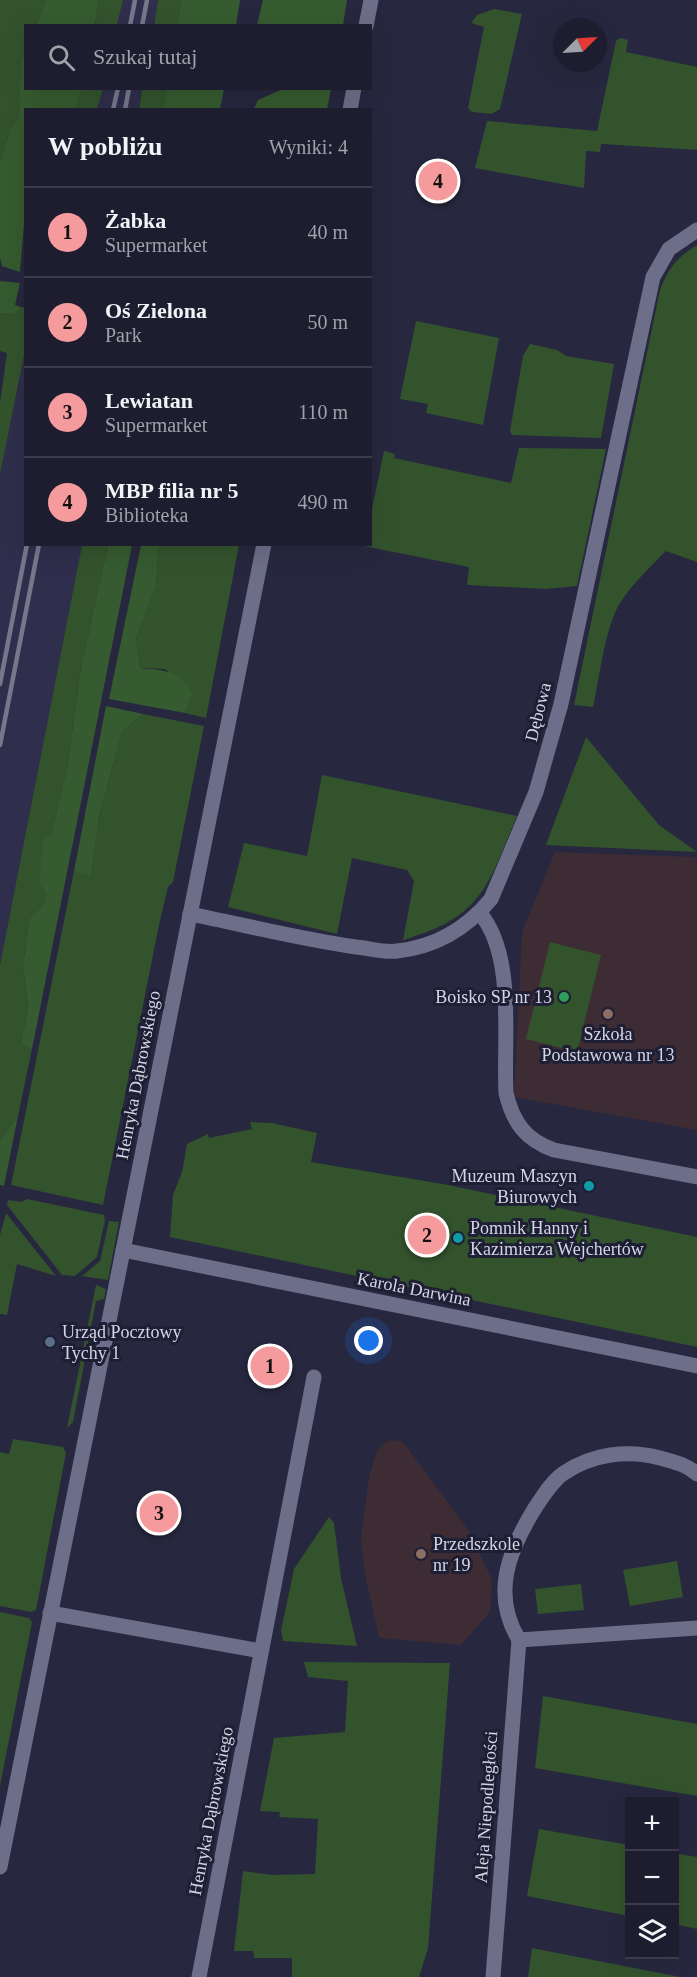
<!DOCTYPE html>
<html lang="pl">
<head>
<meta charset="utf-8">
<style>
  body { margin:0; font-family:"Times New Roman",serif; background:#2a2a3b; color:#f1f3f6 }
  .controls { position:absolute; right:18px; bottom:18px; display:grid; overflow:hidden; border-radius:0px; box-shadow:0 6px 24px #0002 }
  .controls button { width:54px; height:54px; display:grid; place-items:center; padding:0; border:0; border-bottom:2px solid #3b3b4b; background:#1d1d2f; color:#f1f3f6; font:30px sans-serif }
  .compass { position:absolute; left:553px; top:18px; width:54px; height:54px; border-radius:50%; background:#1d1d2f; box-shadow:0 6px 24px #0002; rotate:66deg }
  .you { position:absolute; left:369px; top:1341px; width:21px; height:21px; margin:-15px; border:4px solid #fff; border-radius:50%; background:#1a73e8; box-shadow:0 0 0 9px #1a73e833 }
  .badge { display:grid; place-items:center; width:39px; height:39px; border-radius:50%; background:#f59b9d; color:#111; font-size:20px; font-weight:700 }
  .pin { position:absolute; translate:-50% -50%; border:3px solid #fff; box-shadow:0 2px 6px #0006 }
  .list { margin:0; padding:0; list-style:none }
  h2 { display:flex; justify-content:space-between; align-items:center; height:78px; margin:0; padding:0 24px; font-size:26px }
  h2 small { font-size:20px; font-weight:400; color:#a0a2aa }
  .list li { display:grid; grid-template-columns:39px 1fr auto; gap:18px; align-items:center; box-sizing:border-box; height:90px; padding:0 24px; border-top:2px solid #3b3b4b }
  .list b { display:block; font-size:22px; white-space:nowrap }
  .list p { margin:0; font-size:20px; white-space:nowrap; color:#a0a2aa }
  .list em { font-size:20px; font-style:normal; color:#a0a2aa }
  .icon { flex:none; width:33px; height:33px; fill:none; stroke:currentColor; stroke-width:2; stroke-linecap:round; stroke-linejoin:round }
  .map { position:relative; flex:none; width:697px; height:1977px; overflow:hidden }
  .search { position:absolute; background:#1d1d2f; box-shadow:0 6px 24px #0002; left:24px; top:24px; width:348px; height:66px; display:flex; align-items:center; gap:15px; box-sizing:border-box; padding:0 21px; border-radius:0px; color:#a0a2aa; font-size:22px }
  .panel { position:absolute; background:#1d1d2f; box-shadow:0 6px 24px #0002; left:24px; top:108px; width:348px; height:438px; border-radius:0px }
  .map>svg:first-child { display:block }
  .built { fill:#2f2f4d }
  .education { fill:#3e2c34 }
  .green { fill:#33532d }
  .forest { fill:#365b30 }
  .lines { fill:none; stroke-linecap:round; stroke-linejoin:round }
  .minor { stroke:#6d6e89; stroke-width:15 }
  .rail { stroke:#76778b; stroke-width:4.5 }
  .leisure-dot { fill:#2e9e5b; stroke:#1e1e34; stroke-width:2 }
  .education-dot { fill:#8d6e63; stroke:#1e1e34; stroke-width:2 }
  .culture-dot { fill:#0f9aa8; stroke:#1e1e34; stroke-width:2 }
  .service-dot { fill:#5c6f8a; stroke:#1e1e34; stroke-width:2 }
  .labels { text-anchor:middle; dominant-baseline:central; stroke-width:6; stroke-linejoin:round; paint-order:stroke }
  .street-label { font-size:18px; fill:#d4d5e4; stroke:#1e1e34 }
  .poi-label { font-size:18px; fill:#d4d5e4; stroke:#1e1e34; text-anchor:start }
</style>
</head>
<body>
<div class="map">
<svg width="697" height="1977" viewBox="0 0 697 1977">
  <rect width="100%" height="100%" fill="#27273f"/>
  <g class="built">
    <path d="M 123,0 L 158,0 L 154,25 L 117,26 Z"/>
    <path d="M 103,89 L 142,89 L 139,109 L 97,110 Z"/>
    <path d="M 25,351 L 26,544 L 82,545 L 0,965 L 0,474 Z"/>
  </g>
  <g class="education">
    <path d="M 555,852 L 694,857 L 697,861 L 697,1130 L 514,1097 L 522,932 Z"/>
    <path d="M 394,1440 L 403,1442 L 469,1531 L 492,1580 L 490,1612 L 461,1645 L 379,1638 L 364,1569 L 361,1538 L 369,1477 L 377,1450 L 388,1441 Z"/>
  </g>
  <g class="green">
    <path d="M 0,0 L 46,0 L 36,25 L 26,26 L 19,116 L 10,130 L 0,162 Z"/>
    <path d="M 99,0 L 123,0 L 117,25 L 95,26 Z"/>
    <path d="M 158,0 L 181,0 L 177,25 L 154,26 Z"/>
    <path d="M 494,9 L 522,14 L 500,109 L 491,114 L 472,112 L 468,108 L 484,27 L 471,23 L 477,15 Z"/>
    <path d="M 620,38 L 628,40 L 626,52 L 697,67 L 697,150 L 601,144 L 600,152 L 586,151 L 584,188 L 475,168 L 487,121 L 597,131 L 616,41 Z"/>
    <path d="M 82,88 L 103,89 L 97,109 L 75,109 Z"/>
    <path d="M 142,89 L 167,89 L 163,109 L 139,110 Z"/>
    <path d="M 697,245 L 697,562 L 666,551 C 650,567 632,584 620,603 C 604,630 600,677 593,707 L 574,705 L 660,290 C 668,269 677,257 697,245 Z"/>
    <path d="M 21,307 L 25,308 L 25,351 L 0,474 L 0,403 L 7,353 L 0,351 L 0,313 L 14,315 Z"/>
    <path d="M 416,321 L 499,338 L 483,425 L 426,413 L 428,404 L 400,399 Z"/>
    <path d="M 530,344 L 557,350 L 566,356 L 614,364 L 601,438 L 512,435 L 510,431 L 523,356 Z"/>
    <path d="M 519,448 L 606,449 L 577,586 L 546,589 L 467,585 L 469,567 L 364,546 L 370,544 L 371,514 L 384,451 L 395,454 L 394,458 L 511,483 Z"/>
    <path d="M 82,545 L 108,545 L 81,667 L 67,769 L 51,835 L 47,894 L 43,905 L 29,919 L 23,966 L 28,1006 L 21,1044 L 32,1049 L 18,1116 L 0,1140 L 0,965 Z"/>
    <path d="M 159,545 L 239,545 L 206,718 L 185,713 L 193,694 L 165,669 L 140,668 L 136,639 L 156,586 Z"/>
    <path d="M 143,714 L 204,726 L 173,882 L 168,887 L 159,925 L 103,1205 L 11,1185 L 74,871 L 91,875 L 99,817 L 122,732 Z"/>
    <path d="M 586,737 L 659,825 L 697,852 L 546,845 Z"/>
    <path d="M 322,775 L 517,816 C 487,887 483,917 403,940 L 414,881 L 407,870 L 352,858 L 337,934 L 228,907 L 244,843 L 307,856 Z"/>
    <path d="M 550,942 L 601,955 L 577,1052 L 526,1039 Z"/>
    <path d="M 250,1122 L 272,1123 L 317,1133 L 311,1162 L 443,1184 L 697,1237 L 697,1347 L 170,1237 L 173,1195 L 182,1172 L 187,1144 L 208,1134 L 209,1138 L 252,1129 Z"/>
    <path d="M 27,1199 L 104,1215 L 105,1220 L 97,1257 L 75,1276 L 62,1275 L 7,1205 L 8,1200 L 21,1202 Z"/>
    <path d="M 6,1213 L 56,1276 L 17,1264 L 7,1315 L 0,1314 L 0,1235 Z"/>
    <path d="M 109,1221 L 119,1222 L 108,1280 L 82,1276 L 100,1261 Z"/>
    <path d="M 96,1285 L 106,1289 L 104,1299 L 96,1301 L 73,1422 L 67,1428 Z"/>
    <path d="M 13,1439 L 63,1447 L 66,1453 L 36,1610 L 31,1612 L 0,1606 L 0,1452 L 9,1454 Z"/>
    <path d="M 329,1517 L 334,1523 L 341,1578 L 357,1646 L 283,1641 L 281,1631 L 294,1569 Z"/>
    <path d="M 677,1561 L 683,1597 L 630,1606 L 623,1570 Z"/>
    <path d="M 581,1584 L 584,1610 L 538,1614 L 535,1589 Z"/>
    <path d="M 0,1612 L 29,1618 L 32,1622 L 0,1786 Z"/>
    <path d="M 304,1662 L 450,1663 L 428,1948 L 419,1977 L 292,1977 L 292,1958 L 254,1958 L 253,1951 L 234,1951 L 243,1871 L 272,1875 L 315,1874 L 318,1819 L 279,1817 L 280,1812 L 260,1811 L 274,1738 L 345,1732 L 348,1681 L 308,1677 Z"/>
    <path d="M 543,1696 L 697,1724 L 697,1796 L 535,1768 Z"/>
    <path d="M 539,1829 L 629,1845 L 629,1916 L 527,1896 Z"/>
    <path d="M 674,1853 L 697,1857 L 697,1929 L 675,1924 Z"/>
    <path d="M 532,1948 L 680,1977 L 528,1977 Z"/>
  </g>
  <g class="forest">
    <path d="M 46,0 L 99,0 L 95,25 L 36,25 Z"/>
    <path d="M 181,0 L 240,0 L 236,25 L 177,25 Z"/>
    <path d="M 263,0 L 347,0 L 343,25 L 257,25 Z"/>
    <path d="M 25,51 L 26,88 L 82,89 L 75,109 L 26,110 L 26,200 L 20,272 L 2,266 L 0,258 L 0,162 L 10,130 L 19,116 L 21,64 Z"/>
    <path d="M 167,89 L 167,88 L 224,89 L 220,109 L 163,109 Z"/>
    <path d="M 283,89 L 283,88 L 331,89 L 327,109 L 254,109 L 258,100 Z"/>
    <path d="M 0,281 L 20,283 L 15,305 L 21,307 L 14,315 L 0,313 Z"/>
    <path d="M 108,545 L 132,545 L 32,1049 L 21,1044 L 28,1006 L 23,966 L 29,919 L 43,905 L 47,894 L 39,883 L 43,840 L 51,835 L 67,769 L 81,667 Z"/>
    <path d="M 141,545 L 159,545 L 156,586 L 136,639 L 140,668 C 165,671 179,669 193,694 L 185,713 L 109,699 Z"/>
    <path d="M 106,706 L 143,714 L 122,732 L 99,817 L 91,876 L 74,871 Z"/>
    <path d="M 18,1116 L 4,1186 L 0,1185 L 0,1140 Z"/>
  </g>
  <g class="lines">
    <g class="minor">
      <path d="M 366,26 L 371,0"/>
      <path d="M 350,110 L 354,88"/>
      <path d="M 480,913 C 516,957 503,1039 506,1093 C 513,1123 526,1140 554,1150 L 697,1177"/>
      <path d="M 190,914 C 245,925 300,939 356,947 C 369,948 384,953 397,951 C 435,947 467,928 491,899 L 536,792 L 561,704 L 653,277 L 669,249 L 697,230"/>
      <path d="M 123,1250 L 697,1366"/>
      <path d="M 50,1613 L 261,1651"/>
      <path d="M 519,1640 C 491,1594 509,1550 535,1508 C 543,1496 552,1481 564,1473 C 592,1454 628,1449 660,1458 C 674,1462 686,1464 697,1474"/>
      <path d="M 519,1640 L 697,1628"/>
      <path d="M 0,1867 L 264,544"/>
      <path d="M 199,1977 L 314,1377"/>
      <path d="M 493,1977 L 519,1640"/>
    </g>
    <g class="rail">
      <path d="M 130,26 L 135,0"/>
      <path d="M 142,26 L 147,0"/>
      <path d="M 113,110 L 118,88"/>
      <path d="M 125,110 L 129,88"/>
      <path d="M 0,684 L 27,544"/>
      <path d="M 0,745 L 39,544"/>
    </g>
  </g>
  <circle class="leisure-dot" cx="564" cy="997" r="6"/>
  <g class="education-dot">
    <circle cx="608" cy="1014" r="6"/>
    <circle cx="421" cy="1554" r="6"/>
  </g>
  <g class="culture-dot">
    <circle cx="589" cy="1186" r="6"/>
    <circle cx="458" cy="1238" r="6"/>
  </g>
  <circle class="service-dot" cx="50" cy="1342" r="6"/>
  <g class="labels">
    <g class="street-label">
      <text transform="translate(538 712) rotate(-76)">Dębowa</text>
      <text transform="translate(138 1075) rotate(-79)">Henryka Dąbrowskiego</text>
      <text transform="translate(414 1289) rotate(11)">Karola Darwina</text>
      <text transform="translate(486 1807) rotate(-86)">Aleja Niepodległości</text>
      <text transform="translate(211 1811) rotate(-79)">Henryka Dąbrowskiego</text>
    </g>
    <g class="poi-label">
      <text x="552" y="997" text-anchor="end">Boisko SP nr 13</text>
      <text x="608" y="1034" text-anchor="middle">Szkoła<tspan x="608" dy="21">Podstawowa nr 13</tspan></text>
      <text x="577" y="1176" text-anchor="end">Muzeum Maszyn<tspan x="577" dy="21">Biurowych</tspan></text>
      <text x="470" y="1228">Pomnik Hanny i<tspan x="470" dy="21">Kazimierza Wejchertów</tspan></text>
      <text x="62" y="1332">Urząd Pocztowy<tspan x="62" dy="21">Tychy 1</tspan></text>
      <text x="433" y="1544">Przedszkole<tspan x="433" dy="21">nr 19</tspan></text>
    </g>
  </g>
</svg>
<div class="controls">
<button>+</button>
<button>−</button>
<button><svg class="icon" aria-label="layers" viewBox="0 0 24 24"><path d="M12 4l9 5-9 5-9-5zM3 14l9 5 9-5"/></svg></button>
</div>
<svg class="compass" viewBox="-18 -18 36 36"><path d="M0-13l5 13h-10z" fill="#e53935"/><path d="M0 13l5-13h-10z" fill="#a0a2aa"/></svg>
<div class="you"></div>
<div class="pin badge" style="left:270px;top:1366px">1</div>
<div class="pin badge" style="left:427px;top:1235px">2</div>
<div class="pin badge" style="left:159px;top:1513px">3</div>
<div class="pin badge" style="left:438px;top:181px">4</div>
<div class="search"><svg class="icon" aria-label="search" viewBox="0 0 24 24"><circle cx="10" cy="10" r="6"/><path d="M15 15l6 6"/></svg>Szukaj tutaj</div>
<section class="panel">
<h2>W pobliżu<small>Wyniki: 4</small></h2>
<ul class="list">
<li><span class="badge">1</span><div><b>Żabka</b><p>Supermarket</p></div><em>40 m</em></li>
<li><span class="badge">2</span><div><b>Oś Zielona</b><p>Park</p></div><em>50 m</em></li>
<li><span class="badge">3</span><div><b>Lewiatan</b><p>Supermarket</p></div><em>110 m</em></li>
<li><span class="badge">4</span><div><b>MBP filia nr 5</b><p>Biblioteka</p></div><em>490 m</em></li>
</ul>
</section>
</div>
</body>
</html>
